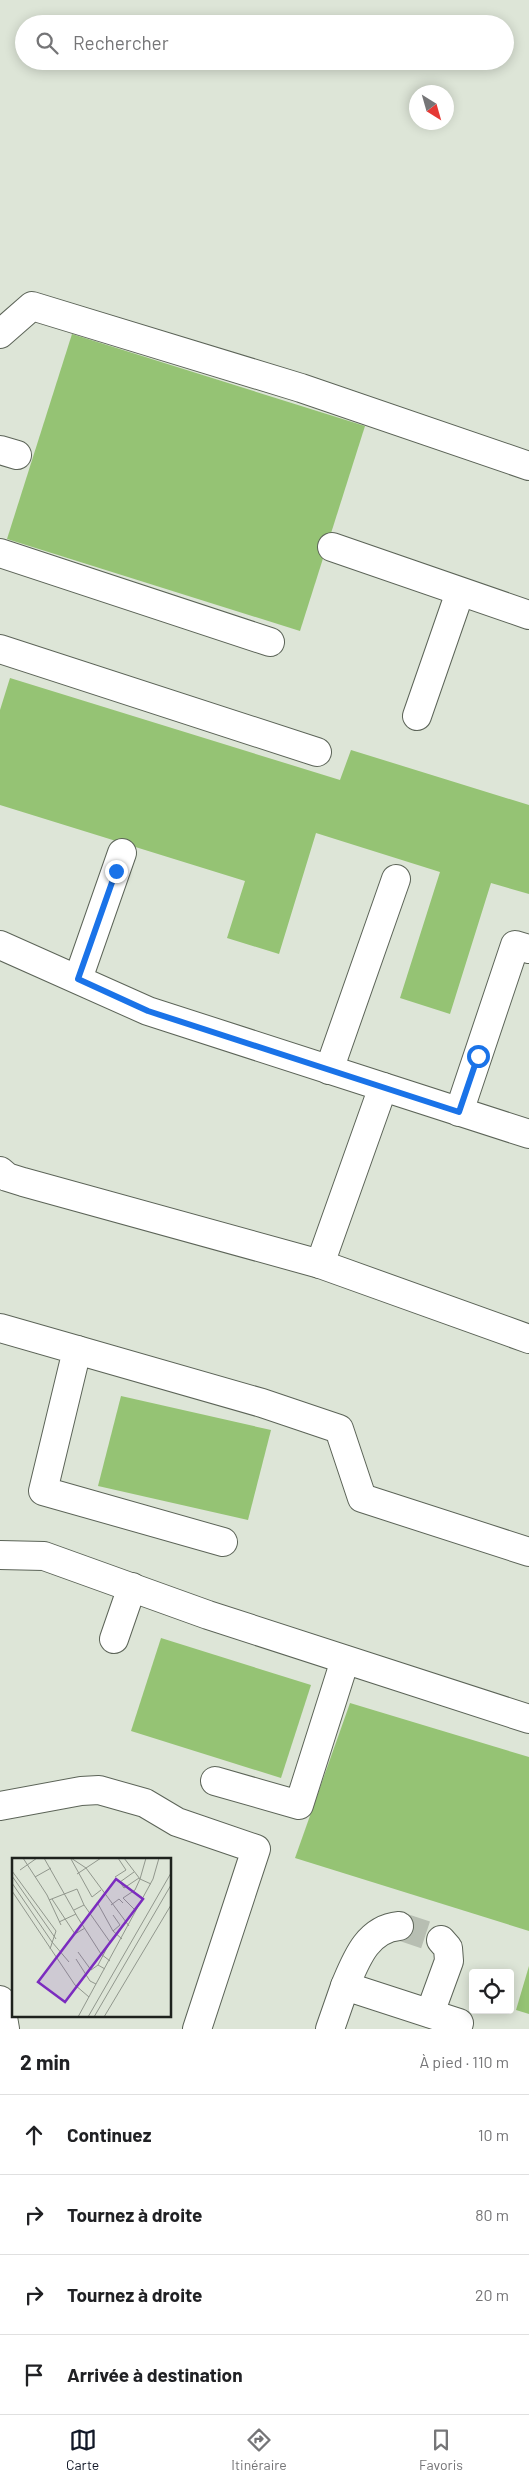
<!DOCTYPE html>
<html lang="fr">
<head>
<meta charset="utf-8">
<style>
  body { margin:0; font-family:Barlow,sans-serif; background:#f2f2f2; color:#202124 }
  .controls { position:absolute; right:15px; bottom:15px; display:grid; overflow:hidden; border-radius:5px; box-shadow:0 2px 12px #0003 }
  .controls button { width:45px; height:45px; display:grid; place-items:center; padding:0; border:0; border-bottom:1px solid #e0e0e0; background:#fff; color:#202124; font:25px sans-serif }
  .compass { position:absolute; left:409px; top:85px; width:45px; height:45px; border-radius:50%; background:#fff; box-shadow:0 2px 12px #0003; rotate:143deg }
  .stop { position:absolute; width:15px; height:15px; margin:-11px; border:4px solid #1a73e8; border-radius:50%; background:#fff }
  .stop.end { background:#1a73e8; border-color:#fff; box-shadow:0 1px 5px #0008 }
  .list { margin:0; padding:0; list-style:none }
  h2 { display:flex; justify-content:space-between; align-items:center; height:65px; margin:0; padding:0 20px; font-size:21px }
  h2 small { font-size:16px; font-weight:400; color:#757577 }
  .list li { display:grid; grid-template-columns:32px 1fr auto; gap:15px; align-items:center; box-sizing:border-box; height:80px; padding:0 20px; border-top:1px solid #e0e0e0 }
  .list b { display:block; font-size:19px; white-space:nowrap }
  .list em { font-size:16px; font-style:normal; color:#757577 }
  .icon { flex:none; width:28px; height:28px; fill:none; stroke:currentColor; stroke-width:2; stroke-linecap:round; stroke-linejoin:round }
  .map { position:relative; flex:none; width:529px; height:2029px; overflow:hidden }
  .search { position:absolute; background:#fff; box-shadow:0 2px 12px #0003; left:15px; right:15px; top:15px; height:55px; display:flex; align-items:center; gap:12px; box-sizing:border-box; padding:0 18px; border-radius:28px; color:#757577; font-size:19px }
  .sheet { height:385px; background:#fff }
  nav { display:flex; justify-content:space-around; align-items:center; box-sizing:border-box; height:70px; border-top:1px solid #e0e0e0; background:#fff; font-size:14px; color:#757577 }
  nav a { display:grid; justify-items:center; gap:2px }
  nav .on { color:#111827 }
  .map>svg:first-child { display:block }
  .building { fill:#95c374 }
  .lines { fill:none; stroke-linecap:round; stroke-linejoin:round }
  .minor-tunnel { stroke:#b7beb2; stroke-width:28; stroke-dasharray:28 14; stroke-linecap:butt }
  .minor-casing { stroke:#5c6458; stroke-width:30 }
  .minor { stroke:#fff; stroke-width:28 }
  .route { stroke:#1a73e8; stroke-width:6 }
  .inset-road { fill:none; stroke:#91978d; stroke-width:1 }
  .view { fill:#7b2cbf; fill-opacity:0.15; stroke:#7b2cbf; stroke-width:2.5 }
  .inset-edge { fill:none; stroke:#1e221d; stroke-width:2.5 }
</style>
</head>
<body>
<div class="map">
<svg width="529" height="2029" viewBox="0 0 529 2029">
  <rect width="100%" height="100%" fill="#dde5d7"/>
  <g class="building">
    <path d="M 72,334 L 365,426 L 300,631 L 7,539 Z"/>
    <path d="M 10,678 L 340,780 L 351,750 L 529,805 L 529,894 L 491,883 L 450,1014 L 400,998 L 440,872 L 316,833 L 279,954 L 227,938 L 245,881 L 0,805 L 0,710 Z"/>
    <path d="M 121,1396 L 271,1430 L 248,1520 L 98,1486 Z"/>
    <path d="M 161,1638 L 311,1685 L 281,1778 L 131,1731 Z"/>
    <path d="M 350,1703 L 529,1757 L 529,1931 L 295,1858 Z"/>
    <path d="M 529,1966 L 529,2014 L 516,2010 Z"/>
  </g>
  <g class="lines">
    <path class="minor-tunnel" d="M 399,1926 L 441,1940"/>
    <g class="minor-casing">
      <g id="minor">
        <path d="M 0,334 L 32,306 L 301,388 L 529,466"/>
        <path d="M 0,450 L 17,455"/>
        <path d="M 332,547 L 529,615"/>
        <path d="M 0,553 L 270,642"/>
        <path d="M 0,649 L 317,752"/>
        <path d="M 417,716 L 460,592"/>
        <path d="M 0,945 L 148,1011 L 529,1134"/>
        <path d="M 78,979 L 122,853"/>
        <path d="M 329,1070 L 396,879"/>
        <path d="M 459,1112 L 515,945 L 529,949"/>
        <path d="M 0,1171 L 7,1177 L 23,1182 L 320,1264 L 529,1339"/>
        <path d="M 320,1264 L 383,1087"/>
        <path d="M 0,1328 L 77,1350 L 43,1491 L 223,1542"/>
        <path d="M 77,1350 L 262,1403 L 339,1429 L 362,1498 L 529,1552"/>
        <path d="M 0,1555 L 44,1556 L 208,1615 L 529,1719"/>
        <path d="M 114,1639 L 132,1587"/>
        <path d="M 215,1781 L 299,1805 L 345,1660"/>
        <path d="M 0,1806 L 81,1791 L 99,1790 L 145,1803 L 177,1822 L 256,1849 L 197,2029"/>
        <path d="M 345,1986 C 356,1960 367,1929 399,1926"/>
        <path d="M 0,2000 L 5,2029"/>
        <path d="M 430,2013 L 449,1961 L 448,1948 L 441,1940"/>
        <path d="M 330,2029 L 345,1986 L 459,2023 L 457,2029"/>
      </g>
    </g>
    <use href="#minor" class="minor"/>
  </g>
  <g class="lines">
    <path class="route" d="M 116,871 L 78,979 L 148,1011 L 459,1112 L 478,1056"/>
  </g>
  <g transform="translate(12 1858)">
    <rect width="159" height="159" fill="#dde5d7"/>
    <path class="inset-road" d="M 11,0 L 35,37 L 49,67M 32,0 L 66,60 L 89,96 L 98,103M 59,0 L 74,10 L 117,68M 112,0 L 128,21 L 123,32 L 111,40 L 124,53M 134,0 L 128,21 L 139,26M 59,1 L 80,39 L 89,32M 8,12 L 25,0M 0,13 L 44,73 L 38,91M 122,14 L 108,24 L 112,30 L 127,20M 65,16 L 89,0M 0,18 L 44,81M 23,19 L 39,10M 103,19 L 114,12 L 106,0M 0,25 L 40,84 L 57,104M 0,33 L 63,127 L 77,139M 40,41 L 63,76 L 73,70M 37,42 L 65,31 L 72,47 L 62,52M 85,44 L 101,73M 72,47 L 98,84 L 86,107 L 93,111M 99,47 L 107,41 L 111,45M 101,57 L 108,67 L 101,73 L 110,81M 47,64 L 64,56M 66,94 L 79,112 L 86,107M 64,101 L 78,123 L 84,126M 66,159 L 141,21 L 147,0M 76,159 L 159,15M 82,159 L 159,27M 92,159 L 159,47"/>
    <path class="view" d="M 104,21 L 131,41 L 53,144 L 26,124 Z"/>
    <rect width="159" height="159" class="inset-edge"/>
  </g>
</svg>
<div class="controls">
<button><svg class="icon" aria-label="locate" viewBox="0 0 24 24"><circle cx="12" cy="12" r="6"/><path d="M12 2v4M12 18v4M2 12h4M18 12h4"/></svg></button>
</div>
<svg class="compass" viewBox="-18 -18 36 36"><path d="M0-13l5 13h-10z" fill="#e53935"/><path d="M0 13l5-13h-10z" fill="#757577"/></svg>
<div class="stop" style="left:478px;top:1056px"></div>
<div class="stop end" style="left:116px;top:871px"></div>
<div class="search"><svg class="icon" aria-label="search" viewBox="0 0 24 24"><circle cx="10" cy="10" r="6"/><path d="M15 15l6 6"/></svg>Rechercher</div>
</div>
<section class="sheet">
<h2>2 min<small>À pied · 110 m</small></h2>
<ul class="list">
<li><svg class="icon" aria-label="ahead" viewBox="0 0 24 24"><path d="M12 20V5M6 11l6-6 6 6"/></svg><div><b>Continuez</b></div><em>10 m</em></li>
<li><svg class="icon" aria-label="right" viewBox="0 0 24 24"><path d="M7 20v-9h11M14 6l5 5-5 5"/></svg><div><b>Tournez à droite</b></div><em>80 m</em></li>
<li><svg class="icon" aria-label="right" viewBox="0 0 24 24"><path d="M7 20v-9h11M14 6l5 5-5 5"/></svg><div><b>Tournez à droite</b></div><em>20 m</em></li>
<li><svg class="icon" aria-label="arrive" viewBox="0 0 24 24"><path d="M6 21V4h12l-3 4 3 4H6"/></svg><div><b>Arrivée à destination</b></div></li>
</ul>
</section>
<nav>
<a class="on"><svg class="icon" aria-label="map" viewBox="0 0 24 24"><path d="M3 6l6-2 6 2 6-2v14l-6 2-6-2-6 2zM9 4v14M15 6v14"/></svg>Carte</a>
<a><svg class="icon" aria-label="directions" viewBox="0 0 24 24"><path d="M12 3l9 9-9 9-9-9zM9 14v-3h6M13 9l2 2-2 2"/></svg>Itinéraire</a>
<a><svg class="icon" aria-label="saved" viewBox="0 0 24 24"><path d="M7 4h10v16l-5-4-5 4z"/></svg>Favoris</a>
</nav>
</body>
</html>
